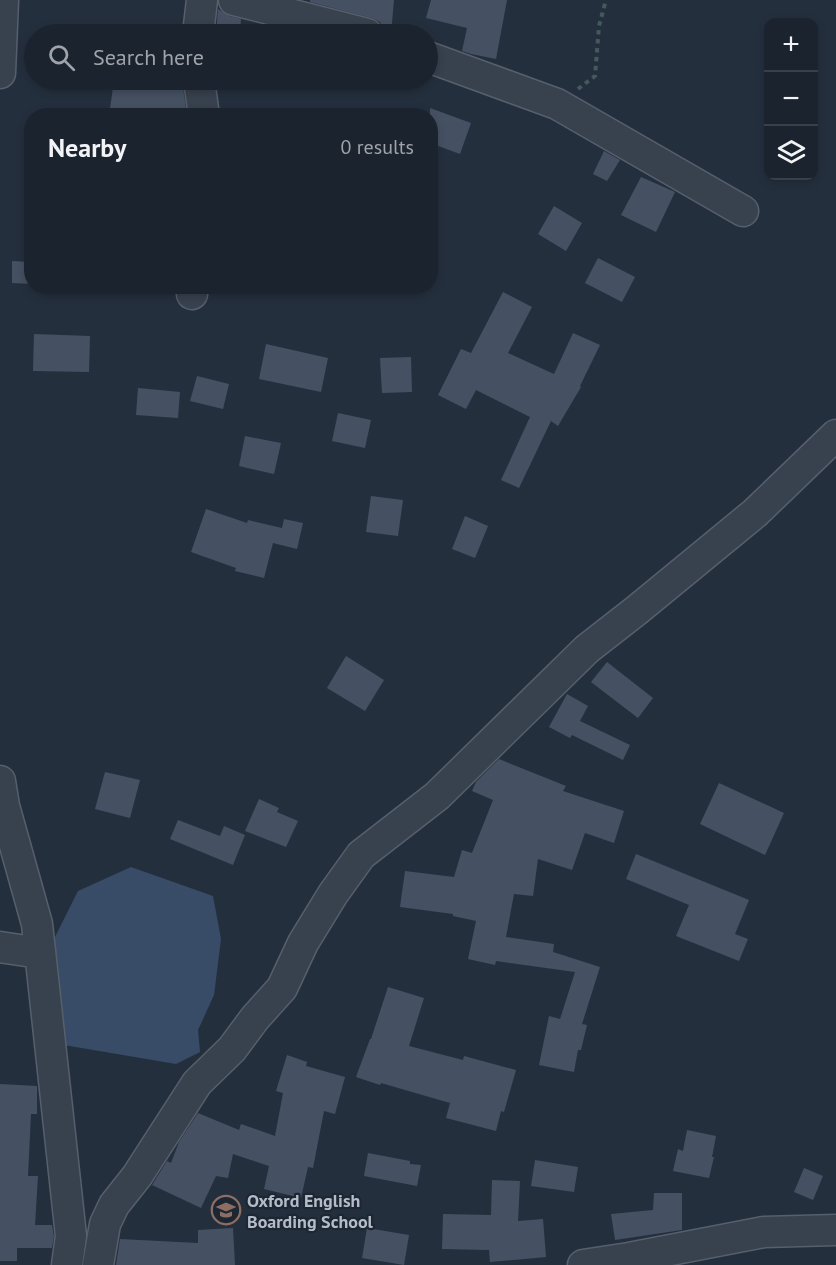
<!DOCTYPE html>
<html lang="en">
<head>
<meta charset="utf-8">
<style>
  body { margin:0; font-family:"PT Sans",sans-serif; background:#242b36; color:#f1f3f6 }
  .controls { position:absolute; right:18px; top:18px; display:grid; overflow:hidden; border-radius:12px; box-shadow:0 3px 9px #0003 }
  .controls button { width:54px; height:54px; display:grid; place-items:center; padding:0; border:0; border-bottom:2px solid #39404a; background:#1b232e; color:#f1f3f6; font:30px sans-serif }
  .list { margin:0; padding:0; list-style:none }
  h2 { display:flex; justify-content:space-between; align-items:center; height:78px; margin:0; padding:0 24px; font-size:26px }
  h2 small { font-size:20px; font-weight:400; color:#a0a4aa }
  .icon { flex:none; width:33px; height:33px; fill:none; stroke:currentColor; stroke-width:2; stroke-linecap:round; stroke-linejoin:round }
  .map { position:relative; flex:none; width:836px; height:1265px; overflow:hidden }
  .search { position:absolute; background:#1b232e; box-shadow:0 3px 9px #0003; left:24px; top:24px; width:414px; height:66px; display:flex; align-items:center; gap:15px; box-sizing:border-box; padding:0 21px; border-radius:33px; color:#a0a4aa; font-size:22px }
  .panel { position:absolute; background:#1b232e; box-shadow:0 3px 9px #0003; left:24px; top:108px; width:414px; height:186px; border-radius:24px }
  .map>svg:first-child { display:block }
  .water { fill:#394c67 }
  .building { fill:#455162 }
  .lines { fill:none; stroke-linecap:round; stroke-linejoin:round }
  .minor-casing { stroke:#565f6c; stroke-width:33 }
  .path { stroke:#44595c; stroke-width:4; stroke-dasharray:4.5 4.5; stroke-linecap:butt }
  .minor { stroke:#38414e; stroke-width:30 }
  .labels { text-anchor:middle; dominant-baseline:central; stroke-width:4.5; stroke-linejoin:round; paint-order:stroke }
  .poi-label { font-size:18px; font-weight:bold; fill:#b4bcc9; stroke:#1d2633; text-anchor:start }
</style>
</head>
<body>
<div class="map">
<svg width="836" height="1265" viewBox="0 0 836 1265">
  <rect width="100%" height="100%" fill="#242f3e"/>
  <path class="water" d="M 131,867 L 213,896 L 221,939 L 214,995 L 198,1030 L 200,1052 L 176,1064 L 58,1044 L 47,953 L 78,891 Z"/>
  <g class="building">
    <path d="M 310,0 L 394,0 L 391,34 L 384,34 L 383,29 L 380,22 L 372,18 L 310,2 Z"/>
    <path d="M 431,0 L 507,0 L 496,59 L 471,54 L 462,51 L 467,28 L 426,18 Z"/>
    <path d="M 218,9 L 229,16 L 241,19 L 240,34 L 216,34 Z"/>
    <path d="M 114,80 L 182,80 L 187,116 L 109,116 Z"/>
    <path d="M 430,108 L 471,123 L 460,154 L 430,143 Z"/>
    <path d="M 604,151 L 620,160 L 607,181 L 593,174 Z"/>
    <path d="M 641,177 L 675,192 L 656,232 L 621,215 Z"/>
    <path d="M 554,206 L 582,223 L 566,251 L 538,234 Z"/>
    <path d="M 598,258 L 635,277 L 622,302 L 585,283 Z"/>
    <path d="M 12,261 L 32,262 L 32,284 L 12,283 Z"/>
    <path d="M 503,292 L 532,307 L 508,353 L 554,374 L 573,333 L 600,345 L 580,386 L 581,387 L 558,426 L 551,421 L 519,488 L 501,480 L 530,417 L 476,390 L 466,409 L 438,395 L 461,349 L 471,353 Z"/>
    <path d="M 34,334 L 90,336 L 89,372 L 33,371 Z"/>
    <path d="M 266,344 L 328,358 L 321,392 L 259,379 Z"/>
    <path d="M 411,357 L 412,392 L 382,393 L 380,358 Z"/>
    <path d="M 197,376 L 229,384 L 223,409 L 190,401 Z"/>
    <path d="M 138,388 L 180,392 L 178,418 L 136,415 Z"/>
    <path d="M 338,413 L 371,420 L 365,448 L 332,441 Z"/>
    <path d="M 245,436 L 281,443 L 274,474 L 239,466 Z"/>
    <path d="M 371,496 L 403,500 L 398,536 L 366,532 Z"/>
    <path d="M 206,509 L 247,523 L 248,520 L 282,528 L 284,519 L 303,523 L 297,549 L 273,543 L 264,578 L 235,571 L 236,568 L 191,552 Z"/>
    <path d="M 465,516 L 488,526 L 475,558 L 452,549 Z"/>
    <path d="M 346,656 L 384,680 L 365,711 L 327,688 Z"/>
    <path d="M 607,662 L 653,698 L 638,718 L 591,682 Z"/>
    <path d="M 567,694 L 588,706 L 580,721 L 630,745 L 623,760 L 572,735 L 570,738 L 549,727 Z"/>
    <path d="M 499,759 L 566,786 L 563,791 L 624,811 L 614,843 L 585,833 L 572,870 L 538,859 L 533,896 L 514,894 L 506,937 L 554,944 L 553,952 L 600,967 L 582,1024 L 587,1025 L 581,1050 L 578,1050 L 574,1072 L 539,1065 L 549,1016 L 560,1019 L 575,972 L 496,961 L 495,965 L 468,959 L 476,921 L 453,916 L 453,914 L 400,907 L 405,871 L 454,877 L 462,850 L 472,853 L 493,800 L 472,791 L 476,782 Z"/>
    <path d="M 105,772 L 140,780 L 130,818 L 95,809 Z"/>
    <path d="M 719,783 L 784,813 L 765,855 L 700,824 Z"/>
    <path d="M 259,799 L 279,808 L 277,812 L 298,821 L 286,847 L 245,831 Z"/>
    <path d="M 178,820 L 220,836 L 224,826 L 245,835 L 233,865 L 170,839 Z"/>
    <path d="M 636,854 L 749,900 L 735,934 L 748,939 L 739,961 L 676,936 L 689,905 L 626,879 Z"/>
    <path d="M 388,987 L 424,998 L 409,1046 L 463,1060 L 464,1056 L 516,1070 L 504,1112 L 501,1111 L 496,1131 L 446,1118 L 450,1103 L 381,1083 L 380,1085 L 356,1077 L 370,1039 L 371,1039 Z"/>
    <path d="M 287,1055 L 307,1062 L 306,1066 L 345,1077 L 335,1114 L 324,1111 L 313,1168 L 308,1167 L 301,1198 L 264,1189 L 269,1166 L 233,1154 L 228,1178 L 216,1176 L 201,1208 L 152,1185 L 167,1161 L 171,1163 L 179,1142 L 198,1113 L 239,1130 L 241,1124 L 275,1136 L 283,1093 L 276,1091 Z"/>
    <path d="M 0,1084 L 37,1086 L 37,1114 L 31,1114 L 28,1176 L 38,1176 L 35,1225 L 52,1225 L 54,1236 L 52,1248 L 17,1248 L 17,1261 L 0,1261 Z"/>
    <path d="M 687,1130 L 716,1136 L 712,1157 L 714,1157 L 709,1178 L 673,1171 L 678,1149 L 683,1151 Z"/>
    <path d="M 368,1153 L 410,1161 L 410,1164 L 421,1165 L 417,1186 L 364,1176 Z"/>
    <path d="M 535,1160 L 578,1167 L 574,1192 L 531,1186 Z"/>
    <path d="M 804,1168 L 823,1176 L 813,1200 L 794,1192 Z"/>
    <path d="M 492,1180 L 520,1181 L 518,1221 L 543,1219 L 546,1257 L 490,1262 L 489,1250 L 442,1249 L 443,1214 L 491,1215 Z"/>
    <path d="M 654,1193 L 682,1193 L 682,1230 L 615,1240 L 611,1214 L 653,1210 Z"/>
    <path d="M 233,1228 L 235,1265 L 116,1265 L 120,1239 L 198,1243 L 198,1230 Z"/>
    <path d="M 367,1228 L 409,1235 L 404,1265 L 362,1258 Z"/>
  </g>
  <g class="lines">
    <g class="minor-casing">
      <g id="minor">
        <path d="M 234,0 L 356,31 L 367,34"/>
        <path d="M 198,34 L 202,0"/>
        <path d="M 428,57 L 557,104 L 743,211"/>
        <path d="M 0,73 L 3,0"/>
        <path d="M 199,80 L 204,116"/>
        <path d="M 192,294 L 193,286"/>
        <path d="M 0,781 L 4,806 L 37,924 L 71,1236 L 67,1265"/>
        <path d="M 0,947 L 40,953"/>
        <path d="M 98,1265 L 105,1224 L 114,1205 L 137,1176 L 197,1083 L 232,1049 L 255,1018 L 282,988 L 303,943 L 333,894 L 361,855 L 437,796 L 587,649 L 637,610 L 755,513 L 836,435"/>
        <path d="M 583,1265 L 629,1258 L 764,1232 L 836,1230"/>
      </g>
    </g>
    <path class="path" d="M 578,89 L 595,76 L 599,26 L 606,0"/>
    <use href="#minor" class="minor"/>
  </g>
  <defs>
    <g id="school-ring" transform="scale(1.5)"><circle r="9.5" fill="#1d2633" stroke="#8d6e63" stroke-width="1.5"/><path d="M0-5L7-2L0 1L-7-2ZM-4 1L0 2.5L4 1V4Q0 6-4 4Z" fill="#8d6e63"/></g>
  </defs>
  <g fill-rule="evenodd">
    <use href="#school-ring" x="226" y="1210"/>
  </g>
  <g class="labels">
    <g class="poi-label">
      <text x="247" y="1200">Oxford English<tspan x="247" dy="21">Boarding School</tspan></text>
    </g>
  </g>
</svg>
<div class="controls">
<button>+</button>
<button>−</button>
<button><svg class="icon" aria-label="layers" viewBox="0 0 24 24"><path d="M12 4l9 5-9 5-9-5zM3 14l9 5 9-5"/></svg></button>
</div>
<div class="search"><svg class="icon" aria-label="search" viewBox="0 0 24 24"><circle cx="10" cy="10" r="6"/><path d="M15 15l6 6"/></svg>Search here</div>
<section class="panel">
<h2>Nearby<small>0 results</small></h2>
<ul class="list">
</ul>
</section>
</div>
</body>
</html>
